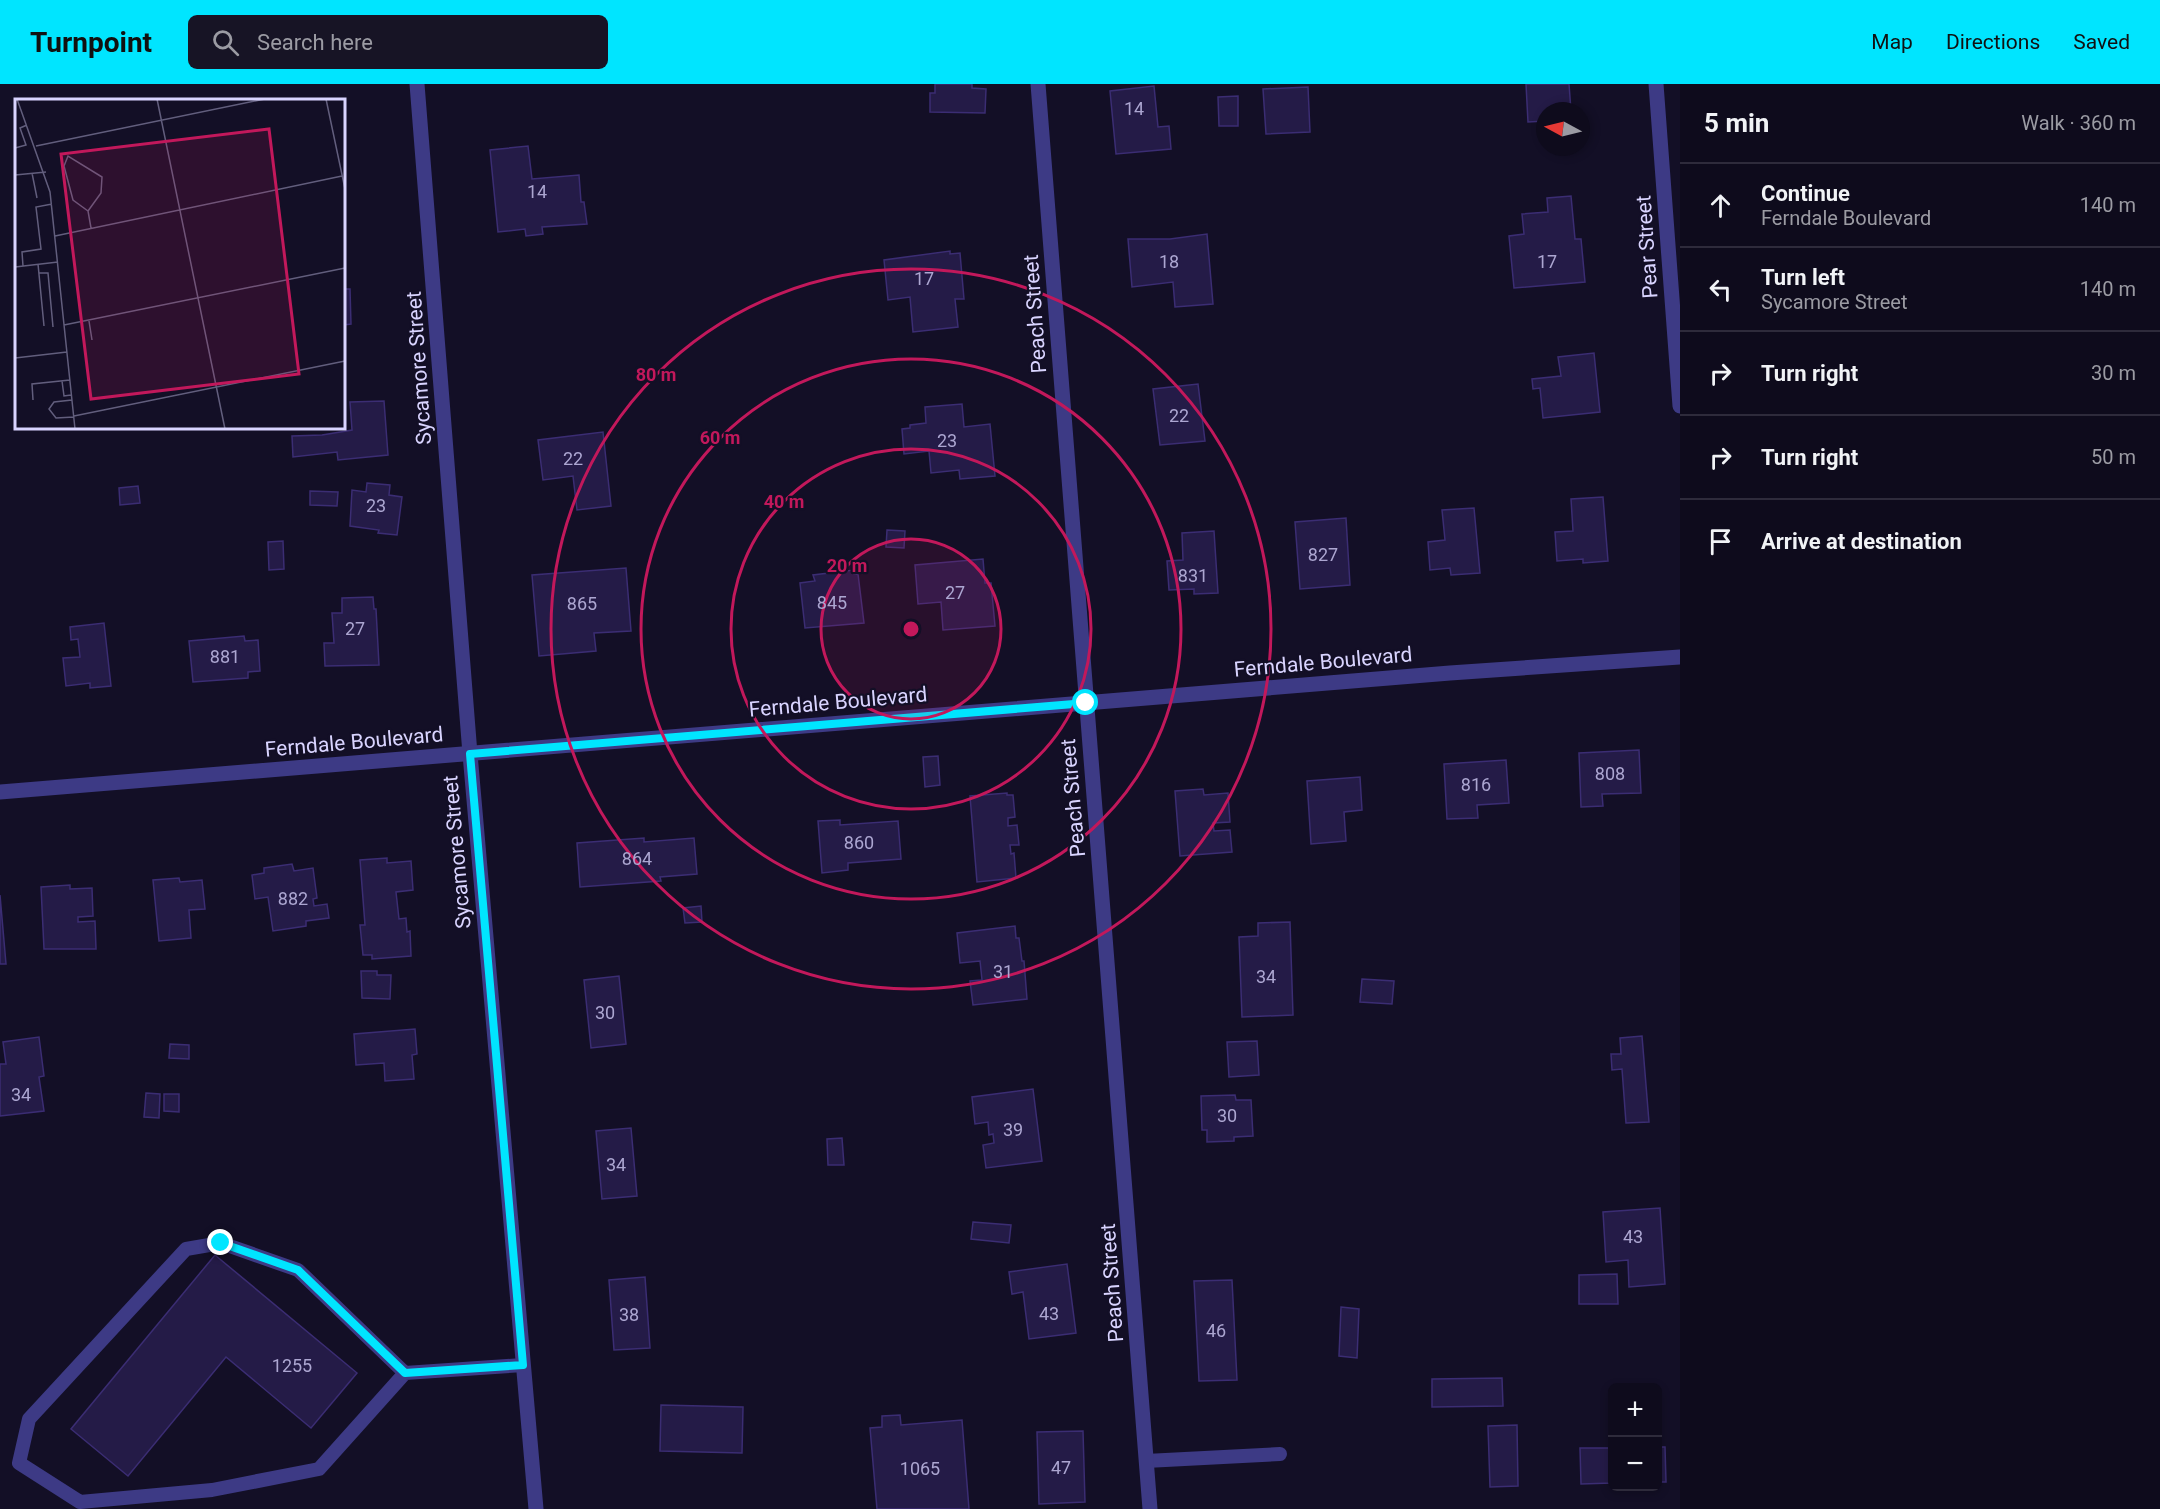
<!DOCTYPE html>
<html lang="en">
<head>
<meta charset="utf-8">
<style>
  body { margin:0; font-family:Roboto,sans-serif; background:#171425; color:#f1f3f6 }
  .controls { position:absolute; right:18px; bottom:18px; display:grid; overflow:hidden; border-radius:9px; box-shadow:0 3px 9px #0003 }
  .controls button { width:54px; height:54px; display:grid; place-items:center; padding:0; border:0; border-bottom:2px solid #2e2b3b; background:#0e0b1c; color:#f1f3f6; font:30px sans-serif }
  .compass { position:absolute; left:1536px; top:18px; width:54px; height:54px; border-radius:50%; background:#0e0b1c; box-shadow:0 3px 9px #0003; rotate:277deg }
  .stop { position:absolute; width:18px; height:18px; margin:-14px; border:4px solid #00e5ff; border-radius:50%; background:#fff }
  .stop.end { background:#00e5ff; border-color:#fff; box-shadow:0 2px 6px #0008 }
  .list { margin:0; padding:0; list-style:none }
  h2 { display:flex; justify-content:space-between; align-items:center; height:78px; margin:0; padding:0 24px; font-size:26px }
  h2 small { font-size:20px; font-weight:400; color:#9b9ba3 }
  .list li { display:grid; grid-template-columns:39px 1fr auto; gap:18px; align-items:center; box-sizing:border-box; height:84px; padding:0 24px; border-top:2px solid #2e2b3b }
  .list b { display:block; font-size:22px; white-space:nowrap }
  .list p { margin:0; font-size:20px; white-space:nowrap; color:#9b9ba3 }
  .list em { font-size:20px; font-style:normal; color:#9b9ba3 }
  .icon { flex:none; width:33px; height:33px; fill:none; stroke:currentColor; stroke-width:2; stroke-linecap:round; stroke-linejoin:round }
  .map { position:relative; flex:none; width:1680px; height:1425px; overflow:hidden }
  header { display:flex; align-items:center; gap:36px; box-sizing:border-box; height:84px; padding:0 30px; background:#00e5ff; color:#111 }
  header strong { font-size:28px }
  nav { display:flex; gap:33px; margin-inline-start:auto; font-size:21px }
  .search { width:420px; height:54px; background:#171425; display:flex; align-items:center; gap:15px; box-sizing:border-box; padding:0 21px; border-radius:9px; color:#9b9ba3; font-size:22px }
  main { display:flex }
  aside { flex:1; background:#0e0b1c }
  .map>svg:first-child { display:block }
  .building { fill:#241b47; stroke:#3b2d73; stroke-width:1.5 }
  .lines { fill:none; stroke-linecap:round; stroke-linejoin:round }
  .lane { stroke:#3d3a85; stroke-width:14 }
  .street { stroke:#3d3a85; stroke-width:15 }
  .route { stroke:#00e5ff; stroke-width:8 }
  .ring { fill:none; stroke:#c2185b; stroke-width:3 }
  .labels { text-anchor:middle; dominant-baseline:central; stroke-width:4.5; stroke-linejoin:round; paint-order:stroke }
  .number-label { font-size:18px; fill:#aca6d1 }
  .street-label { font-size:21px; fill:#d9d4ff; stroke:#130f26 }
  .inset-road { fill:none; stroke:#625e7d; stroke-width:1.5 }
  .view { fill:#c2185b; fill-opacity:0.15; stroke:#c2185b; stroke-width:3 }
  .inset-edge { fill:none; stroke:#d9d4ff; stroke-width:3 }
  .centre { fill:#c2185b; stroke:#130f26; stroke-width:3 }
  .ring-label { font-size:18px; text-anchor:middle; font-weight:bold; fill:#c2185b; stroke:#130f26; stroke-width:4.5; stroke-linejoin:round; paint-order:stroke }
</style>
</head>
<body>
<header>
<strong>Turnpoint</strong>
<div class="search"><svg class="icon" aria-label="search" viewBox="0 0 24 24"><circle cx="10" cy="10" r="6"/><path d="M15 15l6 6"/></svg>Search here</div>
<nav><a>Map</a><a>Directions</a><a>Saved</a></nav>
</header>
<main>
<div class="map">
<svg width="1680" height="1425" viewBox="0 0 1680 1425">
  <rect width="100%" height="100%" fill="#130f26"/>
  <g class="building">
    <path d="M 935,0 L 972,0 L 972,4 L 986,5 L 985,29 L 930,28 L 930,9 L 935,9 Z"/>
    <path d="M 1526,0 L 1569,0 L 1571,27 L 1545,27 L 1545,37 L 1528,38 Z"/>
    <path d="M 1154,2 L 1158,43 L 1169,42 L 1171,65 L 1116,70 L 1110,7 Z"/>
    <path d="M 1308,3 L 1310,48 L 1266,50 L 1263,5 Z"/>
    <path d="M 1238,12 L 1238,42 L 1219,42 L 1218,13 Z"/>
    <path d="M 528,62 L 532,95 L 579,91 L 581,118 L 584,118 L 587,140 L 542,143 L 543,150 L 526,152 L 525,145 L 498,148 L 490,66 Z"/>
    <path d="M 1571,112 L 1575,155 L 1581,155 L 1585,198 L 1514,204 L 1509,152 L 1524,150 L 1522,130 L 1548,128 L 1547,114 Z"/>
    <path d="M 1207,150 L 1213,220 L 1175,223 L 1173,198 L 1132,203 L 1128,155 L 1170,155 Z"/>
    <path d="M 950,167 L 950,170 L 960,169 L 964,215 L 955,215 L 958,243 L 913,248 L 910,213 L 888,216 L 884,176 Z"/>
    <path d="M 344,205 L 350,205 L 351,240 L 344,241 Z"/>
    <path d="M 1594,269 L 1600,328 L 1543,334 L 1540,304 L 1533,305 L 1532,295 L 1561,292 L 1558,273 Z"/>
    <path d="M 1198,300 L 1205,357 L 1160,361 L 1153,305 Z"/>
    <path d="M 384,317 L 388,371 L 338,376 L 337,368 L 293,373 L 292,352 L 322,351 L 352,346 L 350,318 Z"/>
    <path d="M 962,320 L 964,343 L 990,340 L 995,392 L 960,395 L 959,386 L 931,389 L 929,367 L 904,370 L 902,345 L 910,344 L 910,341 L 926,339 L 925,323 Z"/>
    <path d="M 603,348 L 611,422 L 577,426 L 573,392 L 543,396 L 538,356 Z"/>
    <path d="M 367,399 L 390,401 L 389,411 L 402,413 L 397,451 L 378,449 L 379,446 L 350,442 L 352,406 L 366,408 Z"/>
    <path d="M 138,402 L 140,419 L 120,421 L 119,404 Z"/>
    <path d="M 310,407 L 338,408 L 337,422 L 310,421 Z"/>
    <path d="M 1603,413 L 1608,477 L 1583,479 L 1583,475 L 1557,477 L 1555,448 L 1573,447 L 1571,415 Z"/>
    <path d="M 1474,424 L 1480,489 L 1451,491 L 1450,484 L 1430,486 L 1428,458 L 1445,456 L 1442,426 Z"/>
    <path d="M 1346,434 L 1350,501 L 1300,505 L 1295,438 Z"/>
    <path d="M 887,446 L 905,447 L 904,464 L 886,463 Z"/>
    <path d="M 1214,447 L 1218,509 L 1194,510 L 1194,505 L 1169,506 L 1167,477 L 1183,476 L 1182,449 Z"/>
    <path d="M 283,457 L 284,485 L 269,486 L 268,458 Z"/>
    <path d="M 983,475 L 985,499 L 991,499 L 995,542 L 943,546 L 941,518 L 918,520 L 915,481 Z"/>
    <path d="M 626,484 L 631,547 L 594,549 L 596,567 L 539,572 L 532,491 Z"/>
    <path d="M 854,486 L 854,490 L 858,490 L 864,539 L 805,544 L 800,499 L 815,497 L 813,491 Z"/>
    <path d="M 373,513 L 374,525 L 376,525 L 379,581 L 325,582 L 324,559 L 334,559 L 332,529 L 342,529 L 342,514 Z"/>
    <path d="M 104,539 L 111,602 L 90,604 L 90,599 L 66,602 L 63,574 L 80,573 L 78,555 L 71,556 L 70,543 Z"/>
    <path d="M 244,552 L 245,557 L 258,556 L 260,587 L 248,588 L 248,594 L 193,598 L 189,557 Z"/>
    <path d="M 1639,666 L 1641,709 L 1602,710 L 1603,722 L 1581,723 L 1579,669 Z"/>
    <path d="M 938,672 L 940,701 L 925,703 L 923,673 Z"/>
    <path d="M 1506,676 L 1509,719 L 1477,721 L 1478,734 L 1447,735 L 1444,680 Z"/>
    <path d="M 1360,693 L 1362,726 L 1344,728 L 1346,757 L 1311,760 L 1307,697 Z"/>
    <path d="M 1203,705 L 1204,711 L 1228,709 L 1230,738 L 1213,739 L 1214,747 L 1230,746 L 1232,768 L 1180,772 L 1175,707 Z"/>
    <path d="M 1007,709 L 1007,711 L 1013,711 L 1015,733 L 1008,734 L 1008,742 L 1017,741 L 1019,761 L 1010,761 L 1011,770 L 1014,769 L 1016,794 L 977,798 L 970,712 Z"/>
    <path d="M 840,736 L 840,741 L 898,737 L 901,775 L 848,779 L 848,786 L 822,789 L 818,737 Z"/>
    <path d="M 644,754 L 644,758 L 694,754 L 697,790 L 660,793 L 661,797 L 580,803 L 577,759 Z"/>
    <path d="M 387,774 L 387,779 L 411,777 L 413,806 L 396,808 L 399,835 L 406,834 L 407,848 L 410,847 L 411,872 L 372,875 L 372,871 L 363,871 L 360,841 L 365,841 L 360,776 Z"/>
    <path d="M 292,780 L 294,787 L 313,784 L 317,814 L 313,815 L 314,822 L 327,820 L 329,834 L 306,837 L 306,842 L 273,847 L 268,813 L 255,815 L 252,791 L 264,789 L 264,784 Z"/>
    <path d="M 179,794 L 180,798 L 202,796 L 205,825 L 189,826 L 191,854 L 159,857 L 153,796 Z"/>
    <path d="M 70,801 L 70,805 L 92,804 L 93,832 L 78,833 L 78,838 L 95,837 L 96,865 L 44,865 L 41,803 Z"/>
    <path d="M 0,811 L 6,880 L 0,880 Z"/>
    <path d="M 701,822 L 702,838 L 685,839 L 683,824 Z"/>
    <path d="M 1290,838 L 1293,931 L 1242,933 L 1239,853 L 1258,852 L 1258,839 Z"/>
    <path d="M 1015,842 L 1016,854 L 1019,854 L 1022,877 L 1024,877 L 1027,915 L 973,921 L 970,897 L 982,896 L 980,877 L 960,879 L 957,849 Z"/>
    <path d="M 361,887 L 377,887 L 377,891 L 391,891 L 390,915 L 362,914 Z"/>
    <path d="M 619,892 L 626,960 L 591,964 L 584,896 Z"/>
    <path d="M 1362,895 L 1394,897 L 1392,920 L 1360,918 Z"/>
    <path d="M 415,945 L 417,970 L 412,971 L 414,995 L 385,997 L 384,979 L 356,981 L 354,950 Z"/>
    <path d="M 1642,952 L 1649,1038 L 1626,1039 L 1622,985 L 1612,986 L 1611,970 L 1621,970 L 1620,954 Z"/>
    <path d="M 39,953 L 44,992 L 39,993 L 44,1027 L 0,1032 L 0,980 L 6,980 L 3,958 Z"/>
    <path d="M 1257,957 L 1259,991 L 1229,993 L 1227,958 Z"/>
    <path d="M 170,960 L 189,961 L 189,975 L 169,974 Z"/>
    <path d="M 1033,1005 L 1042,1077 L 986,1084 L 983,1061 L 994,1059 L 993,1050 L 989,1051 L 988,1038 L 975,1040 L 972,1013 Z"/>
    <path d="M 146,1009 L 160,1010 L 159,1034 L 144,1033 Z"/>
    <path d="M 164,1010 L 179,1010 L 179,1028 L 164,1027 Z"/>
    <path d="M 1235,1011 L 1236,1016 L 1251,1016 L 1253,1052 L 1234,1053 L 1234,1057 L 1207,1058 L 1207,1046 L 1202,1046 L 1201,1012 Z"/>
    <path d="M 631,1044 L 637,1112 L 602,1115 L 596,1047 Z"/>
    <path d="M 842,1054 L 844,1081 L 828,1081 L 827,1055 Z"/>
    <path d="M 1660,1124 L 1665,1200 L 1629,1203 L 1628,1176 L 1606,1178 L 1603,1128 Z"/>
    <path d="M 973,1138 L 1011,1141 L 1009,1159 L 971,1155 Z"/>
    <path d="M 215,1171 L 357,1289 L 311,1344 L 226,1273 L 128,1392 L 71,1345 Z"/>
    <path d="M 1067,1180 L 1076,1249 L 1029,1255 L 1023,1208 L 1012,1210 L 1009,1188 Z"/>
    <path d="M 1617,1190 L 1618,1220 L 1579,1220 L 1579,1191 Z"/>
    <path d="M 645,1193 L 650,1264 L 614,1266 L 609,1196 Z"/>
    <path d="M 1232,1196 L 1237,1296 L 1199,1297 L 1194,1197 Z"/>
    <path d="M 1341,1223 L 1359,1225 L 1357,1274 L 1339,1272 Z"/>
    <path d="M 1502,1294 L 1503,1322 L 1432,1323 L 1432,1295 Z"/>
    <path d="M 661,1321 L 743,1323 L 742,1369 L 660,1367 Z"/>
    <path d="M 900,1331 L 901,1341 L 962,1336 L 969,1425 L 877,1425 L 870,1344 L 882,1343 L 882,1332 Z"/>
    <path d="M 1517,1341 L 1518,1402 L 1490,1403 L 1488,1342 Z"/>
    <path d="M 1083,1347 L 1085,1418 L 1039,1420 L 1037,1348 Z"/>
    <path d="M 1658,1363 L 1665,1363 L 1666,1398 L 1658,1398 Z"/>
    <path d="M 1580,1364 L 1612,1364 L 1612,1399 L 1581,1400 Z"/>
  </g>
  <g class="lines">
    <g class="lane">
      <path d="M 405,1289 L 319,1385 L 212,1406 L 80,1418 L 19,1379 L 29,1335 L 186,1165 L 221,1159 L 298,1186 L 405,1289 L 523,1281"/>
      <path d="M 1146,1377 L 1280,1370"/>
    </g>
    <g class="street">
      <path d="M 417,0 L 470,670 L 536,1425"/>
      <path d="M 1038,0 L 1150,1425"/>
      <path d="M 1656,0 L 1680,322"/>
      <path d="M 0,708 L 1450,589 L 1680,573"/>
    </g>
  </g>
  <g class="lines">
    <path class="route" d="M 221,1159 L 298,1186 L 405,1289 L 523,1281 L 470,670 L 1086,619"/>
  </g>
  <circle cx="911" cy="545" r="90" fill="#c2185b" fill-opacity=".12"/>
  <g class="ring">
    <circle cx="911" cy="545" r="90"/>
    <circle cx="911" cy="545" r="180"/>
    <circle cx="911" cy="545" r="270"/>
    <circle cx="911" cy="545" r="360"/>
  </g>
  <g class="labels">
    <g class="number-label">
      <text x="1134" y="24">14</text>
      <text x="537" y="107">14</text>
      <text x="1169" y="177">18</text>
      <text x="1547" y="177">17</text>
      <text x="924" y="194">17</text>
      <text x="1179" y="331">22</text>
      <text x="947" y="356">23</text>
      <text x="573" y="374">22</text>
      <text x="376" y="421">23</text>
      <text x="1323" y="470">827</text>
      <text x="1193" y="491">831</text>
      <text x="955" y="508">27</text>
      <text x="832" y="518">845</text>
      <text x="582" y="519">865</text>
      <text x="355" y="544">27</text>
      <text x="225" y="572">881</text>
      <text x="1610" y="689">808</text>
      <text x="1476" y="700">816</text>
      <text x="859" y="758">860</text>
      <text x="637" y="774">864</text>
      <text x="293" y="814">882</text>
      <text x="1003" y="887">31</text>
      <text x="1266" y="892">34</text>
      <text x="605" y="928">30</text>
      <text x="21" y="1010">34</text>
      <text x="1227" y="1031">30</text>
      <text x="1013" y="1045">39</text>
      <text x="616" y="1080">34</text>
      <text x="1633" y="1152">43</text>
      <text x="1049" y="1229">43</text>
      <text x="629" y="1230">38</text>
      <text x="1216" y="1246">46</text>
      <text x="292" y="1281">1255</text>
      <text x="1061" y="1383">47</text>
      <text x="920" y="1384">1065</text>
    </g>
    <g class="street-label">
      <text transform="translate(1647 163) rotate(-94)">Pear Street</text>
      <text transform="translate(1035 230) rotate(-94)">Peach Street</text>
      <text transform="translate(419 284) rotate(-94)">Sycamore Street</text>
      <text transform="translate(1323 578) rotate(-5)">Ferndale Boulevard</text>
      <text transform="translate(838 618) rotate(-5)">Ferndale Boulevard</text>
      <text transform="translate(354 658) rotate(-5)">Ferndale Boulevard</text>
      <text transform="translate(1073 714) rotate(-95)">Peach Street</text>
      <text transform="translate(457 768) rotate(-95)">Sycamore Street</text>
      <text transform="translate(1112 1199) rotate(-94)">Peach Street</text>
    </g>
  </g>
  <g transform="translate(15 15)">
    <rect width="330" height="330" fill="#130f26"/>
    <path class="inset-road" d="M 2,0 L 35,93 L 60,330M 142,0 L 210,330M 311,0 L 330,90M 21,47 L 250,0M 0,49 L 11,46 L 5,29 L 12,26M 17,74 L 22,99M 0,76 L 31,73M 73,112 L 58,101 L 49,67 L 53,57 L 87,78 L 86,94 L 73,112 L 76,129M 40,137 L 327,77M 23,165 L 29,227M 8,167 L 7,153 L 26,150 L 21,108 L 37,105M 0,168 L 43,163M 24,174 L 33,174 L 38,228M 74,222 L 77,241M 49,226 L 330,169M 0,259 L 52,253M 47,282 L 49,297 L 56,296M 18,301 L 17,285 L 55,281M 57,301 L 39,303 L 34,310 L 41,319 L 59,318M 59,317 L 330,262"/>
    <path class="view" d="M 254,30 L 284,275 L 76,300 L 46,55 Z"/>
    <rect width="330" height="330" class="inset-edge"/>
  </g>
  <circle cx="911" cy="545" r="9" class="centre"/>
  <g class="ring-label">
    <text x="656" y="297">80 m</text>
    <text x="720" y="360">60 m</text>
    <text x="784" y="424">40 m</text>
    <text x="847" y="488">20 m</text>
  </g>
</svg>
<div class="controls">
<button>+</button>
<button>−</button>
</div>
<svg class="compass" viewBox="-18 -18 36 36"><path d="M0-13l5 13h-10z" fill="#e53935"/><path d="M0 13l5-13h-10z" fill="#9b9ba3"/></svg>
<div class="stop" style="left:1086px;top:619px"></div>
<div class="stop end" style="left:221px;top:1159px"></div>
</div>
<aside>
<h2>5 min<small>Walk · 360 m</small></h2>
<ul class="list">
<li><svg class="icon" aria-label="ahead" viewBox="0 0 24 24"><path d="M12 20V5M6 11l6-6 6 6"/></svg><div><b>Continue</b><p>Ferndale Boulevard</p></div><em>140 m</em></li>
<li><svg class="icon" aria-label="left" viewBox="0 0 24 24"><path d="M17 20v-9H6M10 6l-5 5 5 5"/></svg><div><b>Turn left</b><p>Sycamore Street</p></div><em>140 m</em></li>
<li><svg class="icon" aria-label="right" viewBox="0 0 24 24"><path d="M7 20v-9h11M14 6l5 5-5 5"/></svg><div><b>Turn right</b></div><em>30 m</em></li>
<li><svg class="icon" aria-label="right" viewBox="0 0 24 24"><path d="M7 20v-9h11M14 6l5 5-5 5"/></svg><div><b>Turn right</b></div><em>50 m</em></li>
<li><svg class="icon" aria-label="arrive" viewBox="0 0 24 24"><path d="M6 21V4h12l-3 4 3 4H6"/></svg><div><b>Arrive at destination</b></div></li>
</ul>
</aside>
</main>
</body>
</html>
